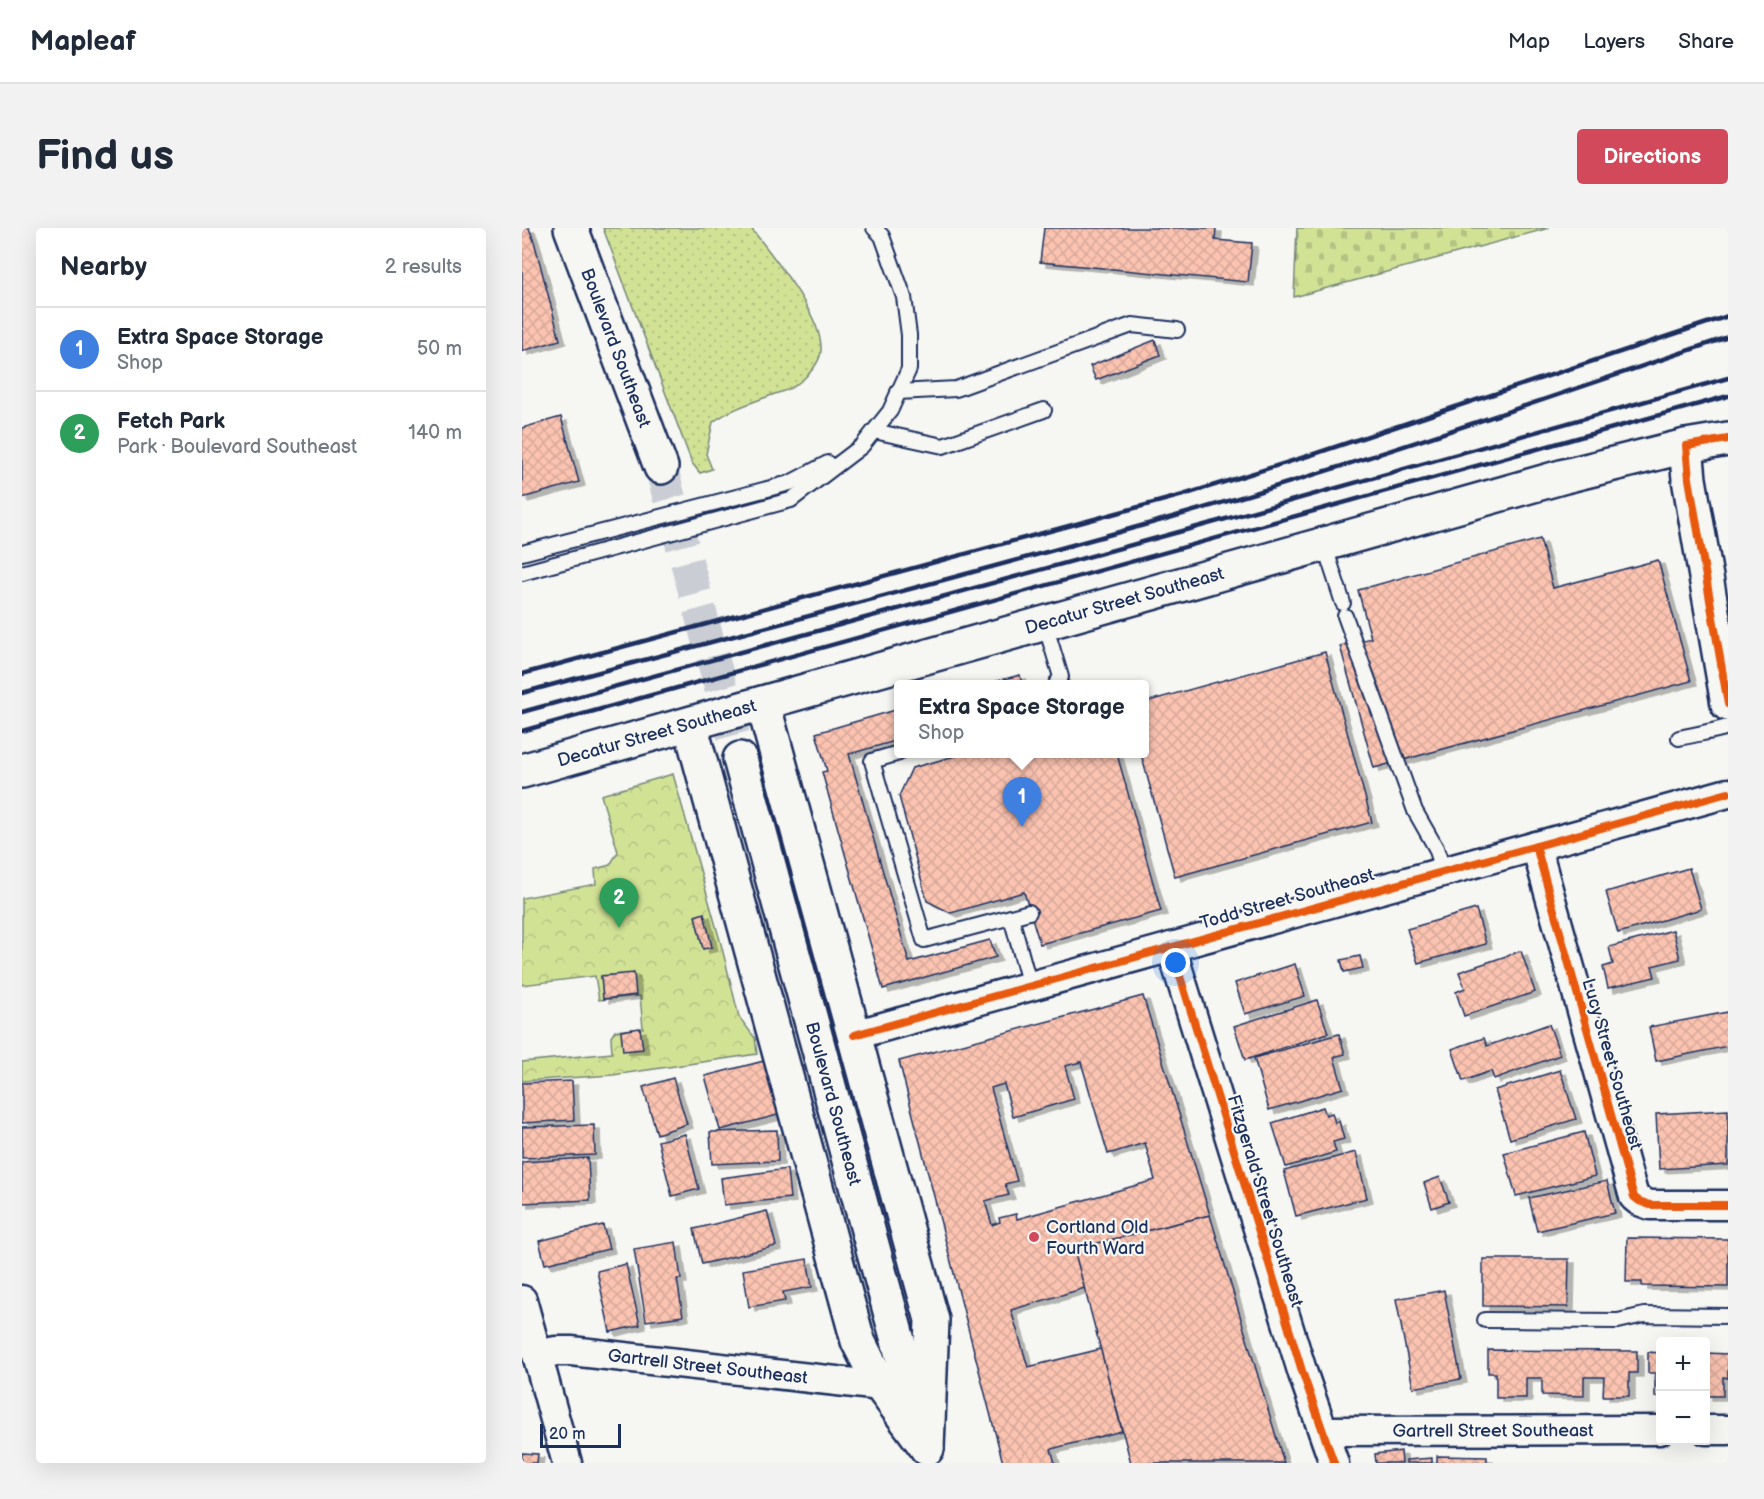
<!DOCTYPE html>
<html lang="en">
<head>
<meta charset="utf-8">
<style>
  body { margin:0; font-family:"Balsamiq Sans",sans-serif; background:#f2f2f3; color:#1f2937 }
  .controls { position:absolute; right:18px; bottom:18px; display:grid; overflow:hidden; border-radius:6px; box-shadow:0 6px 24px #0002 }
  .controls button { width:54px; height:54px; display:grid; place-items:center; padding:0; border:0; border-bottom:2px solid #e0e1e3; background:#fff; color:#1f2937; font:30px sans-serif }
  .scale { position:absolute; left:18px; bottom:15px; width:81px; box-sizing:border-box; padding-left:6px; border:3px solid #1b2f5e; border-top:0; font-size:16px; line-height:21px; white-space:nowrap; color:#1b2f5e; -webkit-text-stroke:4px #f6f6f2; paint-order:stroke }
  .you { position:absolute; left:654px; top:735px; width:21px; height:21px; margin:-15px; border:4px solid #fff; border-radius:50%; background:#1a73e8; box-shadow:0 0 0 9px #1a73e833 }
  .badge { display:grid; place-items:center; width:39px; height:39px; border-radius:50%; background:#d1495b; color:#fff; font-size:20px; font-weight:700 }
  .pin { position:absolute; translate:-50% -50px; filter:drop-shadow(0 2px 3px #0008) }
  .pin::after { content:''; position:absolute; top:32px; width:21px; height:18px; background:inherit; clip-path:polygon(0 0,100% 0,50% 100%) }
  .popup { position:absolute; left:372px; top:452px; width:255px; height:78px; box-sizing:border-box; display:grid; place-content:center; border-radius:6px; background:#fff; filter:drop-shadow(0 2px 4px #0005); font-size:20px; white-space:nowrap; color:#747a83 }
  .popup b { font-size:22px; color:#1f2937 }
  .popup::after { content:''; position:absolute; left:50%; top:100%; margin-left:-12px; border:12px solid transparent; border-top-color:#fff }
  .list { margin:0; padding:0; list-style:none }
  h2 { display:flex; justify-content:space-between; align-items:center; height:78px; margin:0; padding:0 24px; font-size:26px }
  h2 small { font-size:20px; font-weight:400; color:#747a83 }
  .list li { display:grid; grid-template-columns:39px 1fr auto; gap:18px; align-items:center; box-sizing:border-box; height:84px; padding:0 24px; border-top:2px solid #e0e1e3 }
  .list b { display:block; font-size:22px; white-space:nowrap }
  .list p { margin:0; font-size:20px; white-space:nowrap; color:#747a83 }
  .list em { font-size:20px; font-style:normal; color:#747a83 }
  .map { position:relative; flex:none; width:1206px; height:1235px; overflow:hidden; border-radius:6px }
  header { display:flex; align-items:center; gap:36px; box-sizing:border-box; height:84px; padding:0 30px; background:#fff; border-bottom:2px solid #e0e1e3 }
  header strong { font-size:28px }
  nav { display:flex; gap:33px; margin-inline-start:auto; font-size:21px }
  .intro { display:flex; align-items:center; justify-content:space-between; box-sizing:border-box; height:144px; padding:0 36px }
  h1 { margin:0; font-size:42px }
  .button { padding:15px 27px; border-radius:6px; background:#d1495b; color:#fff; font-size:21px; font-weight:700 }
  main { display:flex; gap:36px; padding:0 36px }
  aside { flex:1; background:#fff; border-radius:6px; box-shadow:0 6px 24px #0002 }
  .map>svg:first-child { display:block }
  .grass { fill:url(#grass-dots); stroke:#76887a; stroke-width:1.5 }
  .cemetery { fill:url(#cemetery-stones); stroke:#76887a; stroke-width:1.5 }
  .park { fill:url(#park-crowns); stroke:#76887a; stroke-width:1.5 }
  .building { fill:url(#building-cross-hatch); stroke:#1b2f5e; stroke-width:1.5; fill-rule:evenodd; filter:url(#shadow) }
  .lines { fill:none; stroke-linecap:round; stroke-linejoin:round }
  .secondary-tunnel { stroke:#caced4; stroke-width:33; stroke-dasharray:33 16; stroke-linecap:butt }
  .lane-casing { stroke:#1b2f5e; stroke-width:18 }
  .street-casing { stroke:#1b2f5e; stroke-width:33 }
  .secondary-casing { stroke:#1b2f5e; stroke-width:38 }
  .lane { stroke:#f6f6f2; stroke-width:14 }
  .street { stroke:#f6f6f2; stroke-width:28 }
  .secondary { stroke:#f6f6f2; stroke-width:33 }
  .rail { stroke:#1b2f5e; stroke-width:4.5 }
  .cycleway-casing { stroke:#f6f6f2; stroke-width:11 }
  .cycleway { stroke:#e8590c; stroke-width:8 }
  .poi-dot { fill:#d1495b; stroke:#f6f6f2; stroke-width:2 }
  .labels { text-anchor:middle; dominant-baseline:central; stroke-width:4.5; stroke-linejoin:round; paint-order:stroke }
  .street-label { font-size:18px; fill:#1b2f5e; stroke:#f6f6f2 }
  .poi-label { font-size:18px; fill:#1b2f5e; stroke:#f6f6f2; text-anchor:start }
</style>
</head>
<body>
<header>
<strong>Mapleaf</strong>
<nav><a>Map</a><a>Layers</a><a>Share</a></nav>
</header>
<div class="intro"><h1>Find us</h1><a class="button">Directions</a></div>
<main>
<aside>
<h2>Nearby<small>2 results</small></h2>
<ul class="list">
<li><span class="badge" style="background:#3f7fe0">1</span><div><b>Extra Space Storage</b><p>Shop</p></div><em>50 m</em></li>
<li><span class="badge" style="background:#2e9e5b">2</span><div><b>Fetch Park</b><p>Park · Boulevard Southeast</p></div><em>140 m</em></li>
</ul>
</aside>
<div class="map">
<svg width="1206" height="1235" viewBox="0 0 1206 1235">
  <defs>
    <pattern id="grass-dots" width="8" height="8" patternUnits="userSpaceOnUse" patternTransform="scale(1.5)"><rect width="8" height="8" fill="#d2e295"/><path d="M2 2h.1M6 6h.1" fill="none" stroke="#b4c283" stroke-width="1.8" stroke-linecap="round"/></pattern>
    <pattern id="cemetery-stones" width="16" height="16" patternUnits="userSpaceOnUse" patternTransform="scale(1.5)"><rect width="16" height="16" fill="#d2e295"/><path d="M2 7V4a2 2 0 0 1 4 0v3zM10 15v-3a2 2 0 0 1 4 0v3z" fill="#b4c283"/></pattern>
    <pattern id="park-crowns" width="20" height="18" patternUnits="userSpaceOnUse" patternTransform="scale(1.5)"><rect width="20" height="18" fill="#d2e295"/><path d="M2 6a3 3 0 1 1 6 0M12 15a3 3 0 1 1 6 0" fill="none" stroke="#b4c283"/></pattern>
    <pattern id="building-cross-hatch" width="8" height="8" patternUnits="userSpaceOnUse" patternTransform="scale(1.5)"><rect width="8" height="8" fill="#fbc3b0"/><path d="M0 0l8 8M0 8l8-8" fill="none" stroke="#d7a89a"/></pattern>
    <filter id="shadow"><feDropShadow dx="6" dy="4" stdDeviation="0" flood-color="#0004"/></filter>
  </defs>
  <rect width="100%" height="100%" fill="#f6f6f2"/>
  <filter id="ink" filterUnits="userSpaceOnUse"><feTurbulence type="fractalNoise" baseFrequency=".0167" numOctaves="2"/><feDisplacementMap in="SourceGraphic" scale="12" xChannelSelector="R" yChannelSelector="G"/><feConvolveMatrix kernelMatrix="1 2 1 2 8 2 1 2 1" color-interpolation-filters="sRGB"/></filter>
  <g filter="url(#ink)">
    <path class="grass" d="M 81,0 L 229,0 C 248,25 308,96 298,128 C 295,138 284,150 275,156 C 269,162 258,164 250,167 C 229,175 209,181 191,194 L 184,226 L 190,241 L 178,245 L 170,235 Z"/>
    <path class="cemetery" d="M 775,0 L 1027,0 L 772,69 Z"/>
    <path class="park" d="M 151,546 L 199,716 L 217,789 L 233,810 L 235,826 L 91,847 L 0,853 L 0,834 L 90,825 L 89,809 L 93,803 L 121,800 L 118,768 L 77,772 L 73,748 L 0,757 L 0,670 L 74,656 L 73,641 L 88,637 L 96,624 L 79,567 Z"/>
    <g class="building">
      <path d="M 0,0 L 7,0 L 12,13 L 38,112 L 0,123 Z"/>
      <path d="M 522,0 L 694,0 L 693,12 L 730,15 L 726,54 L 518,34 Z"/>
      <path d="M 633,112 L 638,127 L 574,152 L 568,138 Z"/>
      <path d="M 39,189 L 57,254 L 0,270 L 0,200 Z"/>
      <path d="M 1018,311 L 1031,360 L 1136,332 L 1169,453 L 852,540 L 818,418 L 849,410 L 836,362 Z"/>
      <path d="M 803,424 L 850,594 L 653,649 L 619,526 L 623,526 L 623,474 Z"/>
      <path d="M 498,447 L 500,456 L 464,456 Z"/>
      <path d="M 377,481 L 377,512 L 327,526 L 387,734 L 468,712 L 474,729 L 361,761 L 300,544 L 305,543 L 294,505 Z"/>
      <path d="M 440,526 L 595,526 L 639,683 L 518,716 L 502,664 L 429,685 L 405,673 L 377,568 L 390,540 Z"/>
      <path d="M 1167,640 L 1179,681 L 1096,705 L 1084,664 Z"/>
      <path d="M 954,681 L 964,716 L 896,735 L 885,701 Z"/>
      <path d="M 182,685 L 190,719 L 181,721 L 173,688 Z"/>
      <path d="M 1151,702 L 1158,731 L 1130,738 L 1133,749 L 1086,760 L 1081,739 L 1091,736 L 1087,719 Z"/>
      <path d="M 999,723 L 1013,764 L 942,788 L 934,764 L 943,760 L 937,744 Z"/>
      <path d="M 838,728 L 841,740 L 822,744 L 819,732 Z"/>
      <path d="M 773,736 L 783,768 L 723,786 L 713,755 Z"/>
      <path d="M 112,745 L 114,767 L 81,771 L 79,748 Z"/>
      <path d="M 621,768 L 688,987 L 552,1021 L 563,1060 L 489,1082 L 506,1139 L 579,1121 L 600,1203 L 529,1221 L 533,1235 L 481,1235 L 377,833 ZM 559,834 L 586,926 L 623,915 L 633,952 L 495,991 L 494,986 L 477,990 L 478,994 L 470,997 L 463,973 L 487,967 L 483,956 L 495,953 L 469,860 L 482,856 L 491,889 L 552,871 L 543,838 Z"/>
      <path d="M 795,772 L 806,805 L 723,832 L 712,798 Z"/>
      <path d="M 1206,784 L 1206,818 L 1134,833 L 1127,799 Z"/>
      <path d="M 1027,796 L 1038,827 L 972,851 L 969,843 L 941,853 L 930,821 L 962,810 L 965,818 Z"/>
      <path d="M 118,800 L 121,821 L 101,823 L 99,803 Z"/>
      <path d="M 817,806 L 823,826 L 812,829 L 821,860 L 747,882 L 732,830 Z"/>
      <path d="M 242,833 L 256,887 L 198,902 L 183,848 Z"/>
      <path d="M 1038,842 L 1054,891 L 988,911 L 973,862 Z"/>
      <path d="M 151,850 L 165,896 L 135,906 L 121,859 Z"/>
      <path d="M 50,853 L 52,892 L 0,895 L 0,855 Z"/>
      <path d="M 801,879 L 804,887 L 810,885 L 813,895 L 817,893 L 822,911 L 811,914 L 814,924 L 764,939 L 750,895 Z"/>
      <path d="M 1206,882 L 1206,937 L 1137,941 L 1134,886 Z"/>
      <path d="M 72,897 L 73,927 L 0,930 L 0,899 Z"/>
      <path d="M 255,902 L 256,933 L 190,936 L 188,904 Z"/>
      <path d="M 1062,904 L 1073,948 L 994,968 L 982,925 Z"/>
      <path d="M 163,906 L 177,961 L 150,968 L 136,913 Z"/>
      <path d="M 834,924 L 845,970 L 774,988 L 762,943 Z"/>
      <path d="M 66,930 L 68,972 L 0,975 L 0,934 Z"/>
      <path d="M 265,941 L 268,970 L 202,977 L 199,950 Z"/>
      <path d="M 918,949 L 927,974 L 910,980 L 902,955 Z"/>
      <path d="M 1085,953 L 1093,985 L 1015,1003 L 1007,970 Z"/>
      <path d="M 245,983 L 254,1018 L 180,1036 L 172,1001 Z"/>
      <path d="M 688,987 L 762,1235 L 609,1235 L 552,1021 Z"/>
      <path d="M 81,997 L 87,1021 L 23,1036 L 17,1013 Z"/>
      <path d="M 1105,1010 L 1206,1011 L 1206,1059 L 1120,1058 L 1120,1054 L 1104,1054 Z"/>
      <path d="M 154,1014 L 159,1051 L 155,1051 L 161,1088 L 124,1093 L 112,1021 Z"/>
      <path d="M 285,1031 L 290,1059 L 261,1064 L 263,1073 L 227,1079 L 221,1042 Z"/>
      <path d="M 961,1031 L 1047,1031 L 1046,1079 L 961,1078 Z"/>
      <path d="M 104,1036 L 118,1097 L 88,1104 L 75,1043 Z"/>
      <path d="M 922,1062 L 939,1151 L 891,1160 L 874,1071 Z"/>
      <path d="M 966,1122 L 1115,1123 L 1115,1145 L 1107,1145 L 1107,1168 L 1081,1168 L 1082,1149 L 1062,1149 L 1062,1168 L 1020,1167 L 1020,1150 L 1004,1150 L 1004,1170 L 974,1170 L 974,1145 L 966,1145 Z"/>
      <path d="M 1126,1124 L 1138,1125 L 1138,1169 L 1133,1169 L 1133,1145 L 1126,1145 Z"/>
      <path d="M 1184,1125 L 1206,1126 L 1206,1150 L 1201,1149 L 1201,1168 L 1184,1168 Z"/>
      <path d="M 879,1223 L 880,1235 L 854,1235 L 853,1226 Z"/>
      <path d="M 0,1225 L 16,1226 L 15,1235 L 0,1235 Z"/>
      <path d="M 915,1228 L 965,1229 L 965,1235 L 915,1235 Z"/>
      <path d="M 910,1230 L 910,1235 L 884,1235 L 884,1232 Z"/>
    </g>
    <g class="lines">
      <path class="secondary-tunnel" d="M 139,239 L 218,531"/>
      <g class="lane-casing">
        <g id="lane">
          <path d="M 376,164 L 434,161 L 610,97 L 655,102"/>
          <path d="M 352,203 L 421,218 L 522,182"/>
          <path d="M 802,316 L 821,375"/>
          <path d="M 0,325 L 268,255 L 306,235"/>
          <path d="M 0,345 L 269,272 L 340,218 L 368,183 L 387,141 L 387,107 L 382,69 L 360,8 L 352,0"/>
          <path d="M 823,388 L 893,583 L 914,620 L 922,644"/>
          <path d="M 523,396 L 539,449 L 534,456"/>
          <path d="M 1157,510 C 1174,506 1189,504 1206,499"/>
          <path d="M 377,525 L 350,533 L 402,712 L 489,689 L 508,758"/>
          <path d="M 489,689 L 507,684"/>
          <path d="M 963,1092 L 1096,1093 L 1122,1087 L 1206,1088"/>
        </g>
      </g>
      <g class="street-casing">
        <g id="street">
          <path d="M 1014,618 L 1112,969 L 1117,973 L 1128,977 L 1206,977"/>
          <path d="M 649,719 L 781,1146 L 812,1235"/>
          <path d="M 332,807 L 1206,565"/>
          <path d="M 0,1072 L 45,1235"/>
          <path id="s1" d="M 15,1127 L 34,1123 L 49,1123 L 359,1158"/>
          <path d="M 1184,1202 L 1206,1202"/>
          <path id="s2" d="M 801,1203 L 1138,1202"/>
        </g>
      </g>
      <g class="secondary-casing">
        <g id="secondary">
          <path id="s3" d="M 49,0 L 139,239"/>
          <path d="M 1164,218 L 1167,251 L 1206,476"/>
          <path d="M 241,475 L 410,1092 L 405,1220"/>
          <path d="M 168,496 L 336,1113 L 359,1158 L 405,1220"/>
          <path id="s4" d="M 218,531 L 396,1186"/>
          <path id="s5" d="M 0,543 L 1043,248 L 1164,218 L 1206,211"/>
        </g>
      </g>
      <use href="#lane" class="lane"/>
      <use href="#street" class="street"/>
      <use href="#secondary" class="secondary"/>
      <g class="rail">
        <path d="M 0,446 L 661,267 L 789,227 L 1206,88"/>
        <path d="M 0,465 C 216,406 432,351 647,290 C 835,237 1020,172 1206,109"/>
        <path d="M 0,484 L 686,296 L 1206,150"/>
        <path d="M 0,503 L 1206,168"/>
      </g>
      <g class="cycleway-casing">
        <g id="cycleway">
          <path d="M 1206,211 L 1164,218 L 1167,251 L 1206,476"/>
          <path d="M 1014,618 L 1112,969 L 1117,973 L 1128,977 L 1206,977"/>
          <path d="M 649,719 L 781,1146 L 812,1235"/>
          <path d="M 332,807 L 1206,565"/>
        </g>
      </g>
      <use href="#cycleway" class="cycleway"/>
    </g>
  </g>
  <circle class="poi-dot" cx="512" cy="1009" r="6"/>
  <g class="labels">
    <g class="street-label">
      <text stroke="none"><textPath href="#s3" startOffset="128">Boulevard Southeast</textPath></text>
      <text stroke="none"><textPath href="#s5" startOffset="626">Decatur Street Southeast</textPath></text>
      <text stroke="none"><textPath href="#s5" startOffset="140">Decatur Street Southeast</textPath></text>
      <text transform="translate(765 671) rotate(-16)">Todd Street Southeast</text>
      <text transform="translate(1090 836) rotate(74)">Lucy Street Southeast</text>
      <text stroke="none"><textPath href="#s4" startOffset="357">Boulevard Southeast</textPath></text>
      <text transform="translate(743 973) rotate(73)">Fitzgerald Street Southeast</text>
      <text stroke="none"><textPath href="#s1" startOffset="172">Gartrell Street Southeast</textPath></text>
      <text stroke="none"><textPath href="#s2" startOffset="170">Gartrell Street Southeast</textPath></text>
    </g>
    <g class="poi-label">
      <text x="524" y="999">Cortland Old<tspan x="524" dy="21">Fourth Ward</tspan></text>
    </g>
  </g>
</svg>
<div class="controls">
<button>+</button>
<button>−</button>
</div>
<div class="scale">20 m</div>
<div class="you"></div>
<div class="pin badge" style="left:500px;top:599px;background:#3f7fe0">1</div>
<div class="popup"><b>Extra Space Storage</b>Shop</div>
<div class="pin badge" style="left:97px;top:700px;background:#2e9e5b">2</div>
</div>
</main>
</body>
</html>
